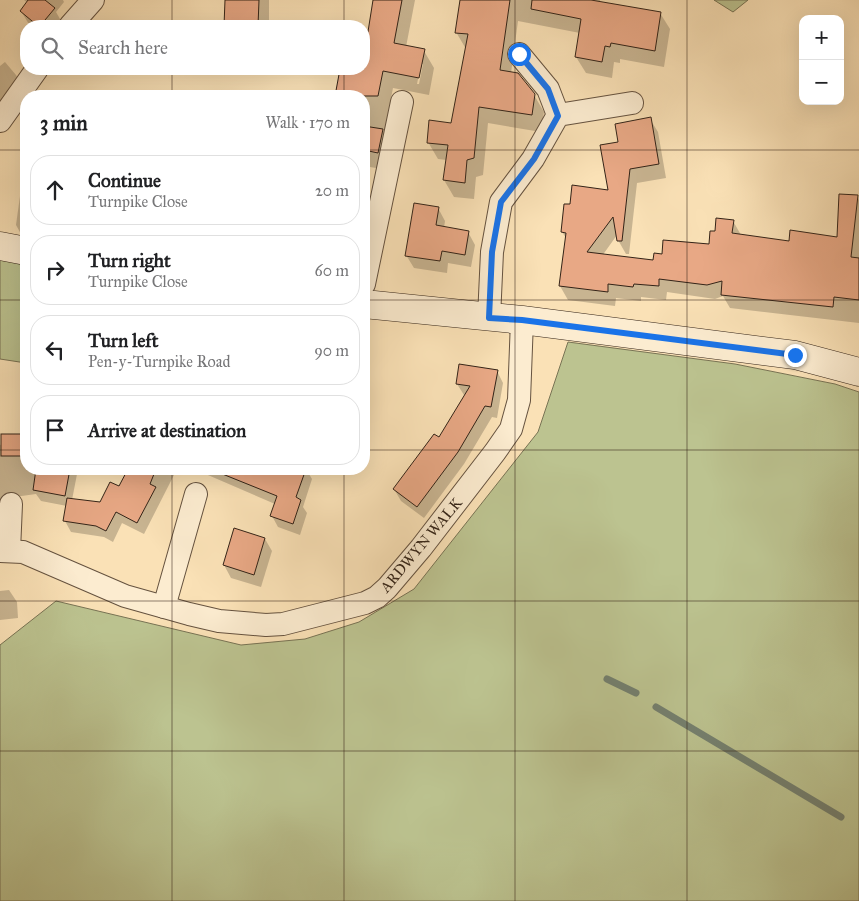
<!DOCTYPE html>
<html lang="en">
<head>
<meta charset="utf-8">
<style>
  body { margin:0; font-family:"IM FELL Great Primer",serif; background:#f2f2f2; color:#202124 }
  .controls { position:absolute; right:15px; top:15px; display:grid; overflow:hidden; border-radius:10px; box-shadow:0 5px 20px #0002 }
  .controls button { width:45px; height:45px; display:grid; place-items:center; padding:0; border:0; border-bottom:1px solid #e0e0e0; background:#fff; color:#202124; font:25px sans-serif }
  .stop { position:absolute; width:15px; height:15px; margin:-11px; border:4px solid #1a73e8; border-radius:50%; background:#fff }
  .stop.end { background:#1a73e8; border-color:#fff; box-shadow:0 1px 5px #0008 }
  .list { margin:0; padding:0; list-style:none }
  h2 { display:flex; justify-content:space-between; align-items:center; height:65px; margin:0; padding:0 20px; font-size:21px }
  h2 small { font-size:16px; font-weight:400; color:#757577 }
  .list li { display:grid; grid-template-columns:32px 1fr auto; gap:15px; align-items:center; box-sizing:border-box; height:70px; margin:0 10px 10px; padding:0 10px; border:1px solid #e0e0e0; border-radius:20px }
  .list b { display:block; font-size:19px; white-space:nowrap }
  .list p { margin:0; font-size:16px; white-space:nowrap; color:#757577 }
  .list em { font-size:16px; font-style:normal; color:#757577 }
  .icon { flex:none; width:28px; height:28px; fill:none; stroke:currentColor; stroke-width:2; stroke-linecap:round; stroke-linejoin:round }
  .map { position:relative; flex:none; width:859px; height:901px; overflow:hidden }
  .search { position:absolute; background:#fff; box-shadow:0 5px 20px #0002; left:20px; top:20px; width:350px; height:55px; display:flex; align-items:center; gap:12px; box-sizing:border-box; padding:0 18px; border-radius:20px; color:#757577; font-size:19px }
  .panel { position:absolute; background:#fff; box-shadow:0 5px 20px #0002; left:20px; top:90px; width:350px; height:385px; border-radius:20px }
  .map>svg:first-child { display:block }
  .green { fill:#bcc390; stroke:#787354 }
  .shadow { fill:#0003; fill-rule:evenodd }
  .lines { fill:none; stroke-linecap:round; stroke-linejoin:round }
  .stream { stroke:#74806f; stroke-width:7 }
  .building { fill:#e8a885; stroke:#332317 }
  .street-casing { stroke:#65523f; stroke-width:24 }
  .secondary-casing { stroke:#332317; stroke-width:29 }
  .street { stroke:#fcecd0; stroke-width:22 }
  .secondary { stroke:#fcecd0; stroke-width:28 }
  .route { stroke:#1a73e8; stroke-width:6 }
  .grid { fill:none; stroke:#332317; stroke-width:1; stroke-opacity:0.55 }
  .labels { text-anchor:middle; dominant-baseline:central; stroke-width:4.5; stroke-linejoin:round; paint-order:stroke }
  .street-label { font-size:15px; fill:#332317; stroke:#fcecd0 }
</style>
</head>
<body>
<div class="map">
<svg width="859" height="901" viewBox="0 0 859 901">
  <rect width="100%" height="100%" fill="#fae1b6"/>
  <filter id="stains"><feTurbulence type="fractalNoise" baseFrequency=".004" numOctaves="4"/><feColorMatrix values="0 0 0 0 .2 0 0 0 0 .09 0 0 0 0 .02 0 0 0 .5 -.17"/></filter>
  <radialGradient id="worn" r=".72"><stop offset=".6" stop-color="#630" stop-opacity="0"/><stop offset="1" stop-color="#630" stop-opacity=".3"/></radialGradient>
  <g class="green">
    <path d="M 714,0 L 748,0 L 733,12 Z"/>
    <path d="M 0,260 L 26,264 L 26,363 L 0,359 Z"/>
    <path d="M 568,342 L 735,364 L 835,384 L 859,392 L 859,901 L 0,901 L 0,645 L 56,601 L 241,645 L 305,639 L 359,622 L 414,589 L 538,432 Z"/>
  </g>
  <g class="shadow">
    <path d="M 24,0 L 63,0 L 64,2 L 56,12 L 64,26 L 30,26 L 21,11 L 28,3 Z"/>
    <rect x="226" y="0" width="43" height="26"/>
    <path d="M 375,0 L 415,0 L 406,47 L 424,51 L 434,68 L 429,95 L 393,88 L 384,133 L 388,170 L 364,166 L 364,96 L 336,96 L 340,76 L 336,69 L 364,69 L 364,39 L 368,40 ZM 421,64 L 423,64 L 419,84 L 417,84 Z"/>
    <path d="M 461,0 L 600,0 L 600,3 L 660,13 L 670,29 L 664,67 L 620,59 L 620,63 L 614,62 L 612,78 L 586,73 L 576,57 L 580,33 L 518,21 L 511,73 L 534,95 L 544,112 L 541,132 L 488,123 L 483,175 L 476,177 L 474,199 L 454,197 L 444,180 L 447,160 L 438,159 L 428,142 L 452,124 L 466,49 L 456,32 Z"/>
    <path d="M 5,62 L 16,75 L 25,91 L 0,121 L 0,66 Z"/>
    <path d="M 650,119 L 658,132 L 666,178 L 637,183 L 629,254 L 626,254 L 618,240 L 617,235 L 602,256 L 654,262 L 663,255 L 710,246 L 716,232 L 733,221 L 741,235 L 790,242 L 838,238 L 857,196 L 859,200 L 859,323 L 730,308 L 723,296 L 715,299 L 667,292 L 666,300 L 641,297 L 641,301 L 616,298 L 615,306 L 568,300 L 560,286 L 566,238 L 562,232 L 571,206 L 609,191 L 620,143 Z"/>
    <path d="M 24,167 L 26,167 L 26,243 L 16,225 Z"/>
    <path d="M 364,207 L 366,208 L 376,225 L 364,246 Z"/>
    <path d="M 438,208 L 445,221 L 444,228 L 468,232 L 475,245 L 471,267 L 448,263 L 447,273 L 414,268 L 406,255 Z"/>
    <path d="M 497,371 L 503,383 L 497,418 L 492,417 L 464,464 L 424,518 L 401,501 L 394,489 L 439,439 L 466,396 L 464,395 L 457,384 Z"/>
    <path d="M 25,435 L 26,438 L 26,469 L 78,469 L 72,500 L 100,503 L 120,488 L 129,469 L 188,469 L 186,475 L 176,471 L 144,534 L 122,523 L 113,542 L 104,537 L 71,532 L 65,521 L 67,506 L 41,501 L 36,494 L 0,499 L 0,445 Z"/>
    <path d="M 194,469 L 306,469 L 312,479 L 303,507 L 307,513 L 300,535 L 278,527 L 272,516 L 275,504 Z"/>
    <path d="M 265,539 L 272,551 L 261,587 L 231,578 L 224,565 Z"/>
    <path d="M 9,590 L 17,602 L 18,618 L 0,620 L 0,591 Z"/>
  </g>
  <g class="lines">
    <g class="stream">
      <path d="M 607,679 L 636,693"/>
      <path d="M 656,707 L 841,817"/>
    </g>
  </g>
  <g class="building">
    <path d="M 28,0 L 45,0 L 55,8 L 40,26 L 38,26 L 20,11 Z"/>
    <path d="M 225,0 L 259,0 L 258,26 L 224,26 Z"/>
    <path d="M 373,0 L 402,0 L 394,43 L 425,49 L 419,78 L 383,71 L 378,96 L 335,96 L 340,69 L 364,69 L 364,37 L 367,38 Z"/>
    <path d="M 460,0 L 510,0 L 500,70 L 518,73 L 535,94 L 532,115 L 479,107 L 474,158 L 467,160 L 465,183 L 443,180 L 448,145 L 427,143 L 429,120 L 451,123 L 468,34 L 455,33 Z"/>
    <path d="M 532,0 L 591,0 L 661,12 L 655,51 L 611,43 L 610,47 L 605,46 L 602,62 L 575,57 L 581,19 L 531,9 Z"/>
    <path d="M 651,117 L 659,164 L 630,169 L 622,241 L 617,241 L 613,217 L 587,252 L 653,260 L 654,253 L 662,254 L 663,240 L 709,244 L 710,231 L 715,231 L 716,218 L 734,220 L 732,233 L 789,241 L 790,230 L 837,237 L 839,194 L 858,195 L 851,257 L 859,258 L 859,300 L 834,297 L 833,307 L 721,295 L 722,281 L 707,285 L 659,279 L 659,286 L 634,284 L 633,287 L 608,284 L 608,292 L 559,286 L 566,233 L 561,232 L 564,204 L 570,204 L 572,185 L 608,190 L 600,145 L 618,142 L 615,124 Z"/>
    <path d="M 364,126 L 383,129 L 378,153 L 364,150 Z"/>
    <path d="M 414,203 L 439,207 L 436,225 L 469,231 L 465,255 L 442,251 L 440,261 L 405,256 Z"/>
    <path d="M 459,364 L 498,370 L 491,407 L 485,406 L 458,452 L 417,507 L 393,489 L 434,434 L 439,437 L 470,386 L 456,384 Z"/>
    <rect x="1" y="434" width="24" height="22"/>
    <path d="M 36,469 L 70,469 L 65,496 L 33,490 Z"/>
    <path d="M 128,469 L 156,469 L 150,484 L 156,487 L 137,523 L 116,512 L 106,531 L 96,526 L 63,521 L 67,498 L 100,502 L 110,482 L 119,486 Z"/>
    <path d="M 210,469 L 306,469 L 296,497 L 301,500 L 293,524 L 270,516 L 277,496 Z"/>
    <path d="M 234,528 L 265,538 L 254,575 L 223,565 Z"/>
  </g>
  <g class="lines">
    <g class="street-casing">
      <g id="street">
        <path d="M 70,26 L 93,0"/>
        <path d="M 519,54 L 548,89 L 558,115"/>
        <path d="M 0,121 L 37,69"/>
        <path d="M 364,284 L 402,102"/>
        <path d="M 489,318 L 492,252 L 501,202 L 533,159 L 558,115 L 632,103"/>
        <path d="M 0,551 L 23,552 L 125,596 L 189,614 L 219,621 L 266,625 L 283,624 L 365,603 L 377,597 L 387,588 L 421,548 L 495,452 L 511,429 L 519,400 L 522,320"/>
        <path d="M 9,551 L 11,504"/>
        <path d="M 164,607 L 196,494"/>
      </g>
    </g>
    <g class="secondary-casing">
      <g id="secondary">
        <path d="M 0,246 L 26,251"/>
        <path d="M 364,304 L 522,320 L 795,355 L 859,372"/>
      </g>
    </g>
    <use href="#street" class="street"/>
    <use href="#secondary" class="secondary"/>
  </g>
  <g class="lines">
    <path class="route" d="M 519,54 L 548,89 L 558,116 L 534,159 L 501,202 L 492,252 L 489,318 L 522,320 L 795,355"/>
  </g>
  <path class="grid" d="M 172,0 L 172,26M 344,0 L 344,26M 515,0 L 515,901M 687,0 L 687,901M 172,69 L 172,96M 344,69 L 344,96M 0,150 L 26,150M 364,150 L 859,150M 0,300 L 26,300M 364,300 L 859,300M 0,450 L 26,450M 364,450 L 859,450M 172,469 L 172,901M 344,469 L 344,901M 0,601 L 859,601M 0,751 L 859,751"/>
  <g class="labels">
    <g class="street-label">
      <text transform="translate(421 545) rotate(-50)">ARDWYN WALK</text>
    </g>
  </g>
  <rect width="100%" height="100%" filter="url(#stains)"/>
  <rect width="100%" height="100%" fill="url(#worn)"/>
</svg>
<div class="controls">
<button>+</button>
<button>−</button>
</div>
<div class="stop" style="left:519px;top:54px"></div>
<div class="stop end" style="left:795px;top:355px"></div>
<div class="search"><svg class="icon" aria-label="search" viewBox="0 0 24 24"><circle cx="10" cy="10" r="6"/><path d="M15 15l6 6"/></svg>Search here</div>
<section class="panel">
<h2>3 min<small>Walk · 170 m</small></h2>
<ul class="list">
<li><svg class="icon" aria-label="ahead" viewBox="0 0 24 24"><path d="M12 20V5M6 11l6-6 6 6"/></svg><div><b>Continue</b><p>Turnpike Close</p></div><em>20 m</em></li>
<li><svg class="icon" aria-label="right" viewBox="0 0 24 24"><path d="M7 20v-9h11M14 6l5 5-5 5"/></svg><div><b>Turn right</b><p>Turnpike Close</p></div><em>60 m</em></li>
<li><svg class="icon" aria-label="left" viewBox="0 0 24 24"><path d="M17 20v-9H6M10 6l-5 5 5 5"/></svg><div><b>Turn left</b><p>Pen-y-Turnpike Road</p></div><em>90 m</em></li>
<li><svg class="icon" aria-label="arrive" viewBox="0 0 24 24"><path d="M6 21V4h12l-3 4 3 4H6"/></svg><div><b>Arrive at destination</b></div></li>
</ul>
</section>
</div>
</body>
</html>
